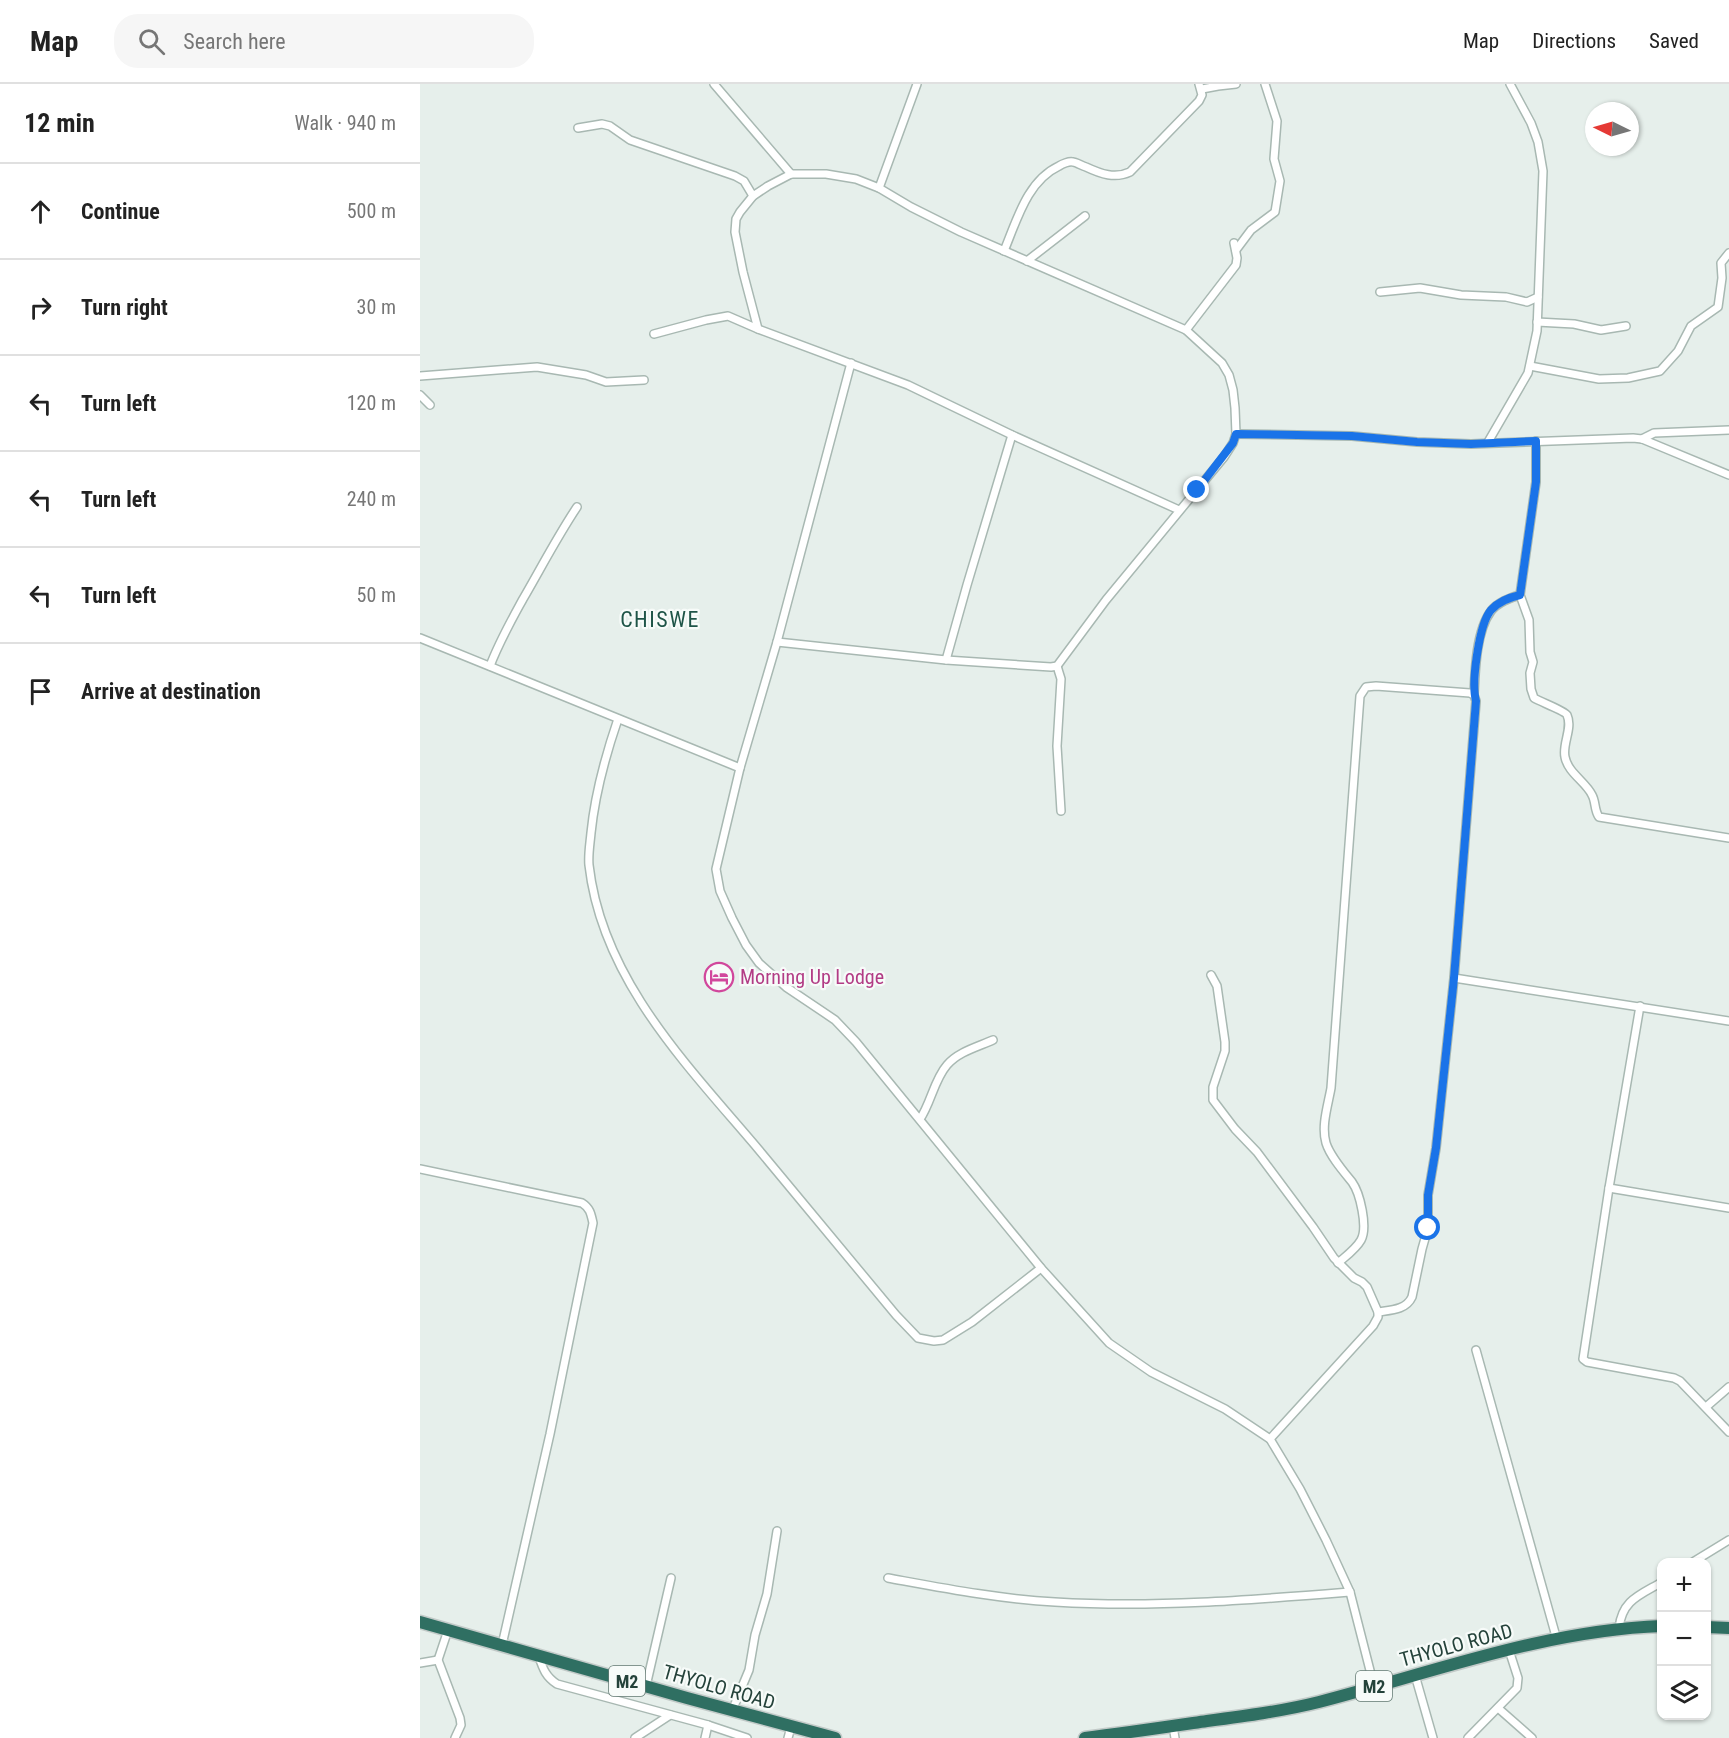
<!DOCTYPE html>
<html lang="en">
<head>
<meta charset="utf-8">
<style>
  body { margin:0; font-family:"Roboto Condensed",sans-serif; background:#f6f6f6; color:#222 }
  .controls { position:absolute; right:18px; bottom:18px; display:grid; overflow:hidden; border-radius:12px; box-shadow:0 2px 4px #0004 }
  .controls button { width:54px; height:54px; display:grid; place-items:center; padding:0; border:0; border-bottom:2px solid #e0e0e0; background:#fff; color:#222; font:30px sans-serif }
  .compass { position:absolute; left:1165px; top:18px; width:54px; height:54px; border-radius:50%; background:#fff; box-shadow:0 2px 4px #0004; rotate:275deg }
  .stop { position:absolute; width:18px; height:18px; margin:-14px; border:4px solid #1a73e8; border-radius:50%; background:#fff }
  .stop.end { background:#1a73e8; border-color:#fff; box-shadow:0 2px 6px #0008 }
  .list { margin:0; padding:0; list-style:none }
  h2 { display:flex; justify-content:space-between; align-items:center; height:78px; margin:0; padding:0 24px; font-size:26px }
  h2 small { font-size:20px; font-weight:400; color:#767676 }
  .list li { display:grid; grid-template-columns:39px 1fr auto; gap:18px; align-items:center; box-sizing:border-box; height:96px; padding:0 24px; border-top:2px solid #e0e0e0 }
  .list b { display:block; font-size:22px; white-space:nowrap }
  .list em { font-size:20px; font-style:normal; color:#767676 }
  .icon { flex:none; width:33px; height:33px; fill:none; stroke:currentColor; stroke-width:2; stroke-linecap:round; stroke-linejoin:round }
  .map { position:relative; flex:none; width:1309px; height:1654px; overflow:hidden }
  header { display:flex; align-items:center; gap:36px; box-sizing:border-box; height:84px; padding:0 30px; background:#fff; border-bottom:2px solid #e0e0e0 }
  header strong { font-size:28px }
  nav { display:flex; gap:33px; margin-inline-start:auto; font-size:21px }
  .search { width:420px; height:54px; background:#f6f6f6; display:flex; align-items:center; gap:15px; box-sizing:border-box; padding:0 21px; border-radius:24px; color:#767676; font-size:22px }
  main { display:flex }
  aside { flex:1; background:#fff }
  .map>svg:first-child { display:block }
  .lines { fill:none; stroke-linecap:round; stroke-linejoin:round }
  .street-casing { stroke:#a8b8b2; stroke-width:10 }
  .highway-casing { stroke:#c2cac8; stroke-width:15 }
  .street { stroke:#fff; stroke-width:7 }
  .highway { stroke:#2f6f62; stroke-width:12 }
  .route { stroke:#1a73e8; stroke-width:8 }
  .labels { text-anchor:middle; dominant-baseline:central; stroke-width:4.5; stroke-linejoin:round; paint-order:stroke }
  .shield { fill:#f7fbf9; stroke:#637a73; stroke-width:1.5 }
  .shield-label { font-size:18px; font-weight:bold; fill:#24423a }
  .hotel-label { font-size:20px; fill:#b23c85; stroke:#f7fbf9; text-anchor:start }
  .street-label { font-size:20px; fill:#24423a; stroke:#f7fbf9 }
  .quarter-label { font-size:22px; letter-spacing:1.5px; fill:#1f5548; stroke:#f7fbf9 }
</style>
</head>
<body>
<header>
<strong>Map</strong>
<div class="search"><svg class="icon" aria-label="search" viewBox="0 0 24 24"><circle cx="10" cy="10" r="6"/><path d="M15 15l6 6"/></svg>Search here</div>
<nav><a>Map</a><a>Directions</a><a>Saved</a></nav>
</header>
<main>
<aside>
<h2>12 min<small>Walk · 940 m</small></h2>
<ul class="list">
<li><svg class="icon" aria-label="ahead" viewBox="0 0 24 24"><path d="M12 20V5M6 11l6-6 6 6"/></svg><div><b>Continue</b></div><em>500 m</em></li>
<li><svg class="icon" aria-label="right" viewBox="0 0 24 24"><path d="M7 20v-9h11M14 6l5 5-5 5"/></svg><div><b>Turn right</b></div><em>30 m</em></li>
<li><svg class="icon" aria-label="left" viewBox="0 0 24 24"><path d="M17 20v-9H6M10 6l-5 5 5 5"/></svg><div><b>Turn left</b></div><em>120 m</em></li>
<li><svg class="icon" aria-label="left" viewBox="0 0 24 24"><path d="M17 20v-9H6M10 6l-5 5 5 5"/></svg><div><b>Turn left</b></div><em>240 m</em></li>
<li><svg class="icon" aria-label="left" viewBox="0 0 24 24"><path d="M17 20v-9H6M10 6l-5 5 5 5"/></svg><div><b>Turn left</b></div><em>50 m</em></li>
<li><svg class="icon" aria-label="arrive" viewBox="0 0 24 24"><path d="M6 21V4h12l-3 4 3 4H6"/></svg><div><b>Arrive at destination</b></div></li>
</ul>
</aside>
<div class="map">
<svg width="1309" height="1654" viewBox="0 0 1309 1654">
  <rect width="100%" height="100%" fill="#e6efeb"/>
  <g class="lines">
    <g class="street-casing">
      <g id="street">
        <path d="M 294,0 L 371,90"/>
        <path d="M 782,5 L 798,2 L 816,0"/>
        <path d="M 158,44 L 182,40 L 190,42 L 210,56 L 315,92 L 324,97 L 333,112"/>
        <path d="M 459,104 L 497,0"/>
        <path d="M 816,166 L 831,146 L 855,128 L 860,97 L 854,75 L 857,37 L 845,0"/>
        <path d="M 584,167 C 597,136 607,97 639,82 C 642,80 649,77 653,78 C 656,78 662,82 666,83 C 681,90 695,95 710,88 L 779,17 L 782,11 L 779,0"/>
        <path d="M 607,177 L 665,132"/>
        <path d="M 960,208 L 1000,204 L 1041,211 L 1086,213 L 1107,218 L 1118,213"/>
        <path d="M 1117,238 L 1154,240 L 1181,246 L 1206,242"/>
        <path d="M 766,246 L 816,181 L 817,174 L 814,159"/>
        <path d="M 234,250 L 286,236 L 308,232 L 338,245"/>
        <path d="M 431,279 L 357,558 L 320,684 L 296,785 L 300,807 L 312,834 L 326,861 L 339,879 L 366,903 L 415,936 L 436,958 L 621,1184 L 689,1259 L 731,1288 L 805,1325 L 850,1355 L 880,1405 L 906,1456 L 930,1508 L 954,1602"/>
        <path d="M 1110,282 L 1179,295 L 1208,294 L 1240,287 L 1258,267 L 1271,242 L 1298,223 L 1302,194 L 1301,179 L 1309,169"/>
        <path d="M 0,292 L 117,283 L 166,291 L 186,298 L 224,296"/>
        <path d="M 0,311 L 10,321"/>
        <path d="M 816,350 L 932,352 L 997,358 L 1051,360 L 1213,354 L 1222,355 L 1309,391"/>
        <path d="M 1222,355 L 1234,349 L 1309,346"/>
        <path d="M 1116,357 L 1116,398 L 1100,511 L 1109,536 L 1110,568 L 1113,578 L 1110,589 L 1111,605 L 1114,614 C 1121,618 1145,627 1147,631 C 1153,644 1142,660 1145,673 C 1148,689 1166,698 1172,711 C 1176,718 1174,726 1179,733 L 1309,754"/>
        <path d="M 1068,358 L 1108,289 L 1117,247 L 1123,87 L 1118,58 L 1111,39 L 1090,0"/>
        <path d="M 0,554 L 320,684"/>
        <path d="M 357,558 L 526,576 L 631,583 L 637,582 L 686,516 L 804,373 L 813,359 L 816,350 L 815,324 L 813,306 L 809,291 L 802,279 L 766,246 L 541,148 L 491,123 L 459,104 L 436,95 L 406,90 L 371,90 L 348,102 L 333,112 L 320,128 L 316,135 L 315,148 L 323,188 L 338,245 L 488,301 L 592,351 L 759,426"/>
        <path d="M 526,576 L 547,501 L 592,351"/>
        <path d="M 70,582 C 79,558 91,537 103,515 C 121,484 137,453 157,423"/>
        <path d="M 637,582 L 641,595 L 637,662 L 641,727"/>
        <path d="M 1054,611 C 1055,587 1056,547 1071,527 C 1077,519 1091,513 1100,511"/>
        <path d="M 198,635 C 185,673 175,709 171,749 C 170,760 168,771 169,781 C 182,896 268,982 339,1066 C 385,1121 431,1176 476,1231 L 498,1254 L 514,1257 L 523,1256 L 552,1238 L 621,1184"/>
        <path d="M 791,891 L 797,902 L 805,958 L 805,967 L 793,1003 L 793,1016 L 815,1045 L 837,1068 L 893,1143 L 914,1174 L 934,1194 L 942,1198 L 947,1203 L 958,1228 L 958,1233 L 953,1242 L 850,1355"/>
        <path d="M 1034,894 L 1309,937"/>
        <path d="M 1220,922 L 1189,1104 L 1163,1275 L 1167,1278 L 1254,1294 L 1260,1297 L 1309,1348"/>
        <path d="M 500,1035 C 511,1019 514,996 527,981 C 538,968 557,963 573,956"/>
        <path d="M 0,1085 L 162,1119 C 170,1124 171,1130 173,1139 L 130,1350 L 82,1561"/>
        <path d="M 1189,1104 L 1309,1124"/>
        <path d="M 918,1179 C 926,1172 936,1165 941,1156 C 948,1143 940,1109 932,1098 C 923,1087 910,1072 906,1059 C 901,1042 908,1021 911,1004 L 940,612 L 946,603 L 956,602 L 1050,609 L 1054,611 L 1056,617 L 1034,894 L 1016,1064 L 1008,1111 L 1008,1144 L 1002,1165 L 992,1213 C 986,1226 971,1226 958,1228"/>
        <path d="M 1056,1266 L 1137,1556"/>
        <path d="M 1286,1323 L 1309,1303"/>
        <path d="M 1273,1478 L 1309,1456"/>
        <path d="M 468,1494 C 523,1504 579,1515 635,1518 C 734,1524 831,1516 930,1508"/>
        <path d="M 1199,1544 C 1202,1516 1220,1511 1242,1498"/>
        <path d="M 28,1546 L 18,1576 L 40,1634 L 41,1641 L 35,1654"/>
        <path d="M 119,1573 C 123,1585 126,1593 137,1600 L 288,1641 L 327,1654"/>
        <path d="M 0,1579 L 18,1576"/>
        <path d="M 995,1591 L 1013,1654"/>
        <path d="M 226,1602 L 251,1494"/>
        <path d="M 1078,1624 L 1112,1654"/>
        <path d="M 312,1627 L 329,1586 L 335,1551 L 347,1510 L 357,1447"/>
        <path d="M 753,1642 L 755,1654"/>
        <path d="M 215,1654 L 250,1631"/>
        <path d="M 285,1654 L 288,1641"/>
        <path d="M 368,1654 L 371,1643"/>
        <path d="M 1048,1654 L 1097,1604 L 1098,1594 L 1089,1566"/>
      </g>
    </g>
    <g class="highway-casing">
      <g id="highway">
        <path d="M 0,1538 L 267,1614 L 415,1654"/>
        <path d="M 1286,1543 L 1309,1544"/>
        <path d="M 665,1654 C 706,1649 746,1643 787,1637 C 825,1632 863,1627 899,1618 C 1011,1589 1125,1546 1242,1542"/>
      </g>
    </g>
    <use href="#street" class="street"/>
    <use href="#highway" class="highway"/>
  </g>
  <g class="lines">
    <path class="route" d="M 777,406 L 813,359 L 816,350 L 932,352 L 997,358 L 1051,360 L 1116,357 L 1116,398 L 1100,511 C 1091,513 1078,518 1071,526 C 1059,540 1051,599 1056,617 L 1034,894 L 1016,1064 L 1008,1111 L 1008,1144"/>
  </g>
  <defs>
    <g id="hotel-ring" transform="scale(1.5)"><circle r="9.5" fill="#f7fbf9" stroke="#d1479c" stroke-width="1.5"/><path d="M-6-4.5h1.5V1H6V5H4.5V3h-9V5H-6ZM-4 0a1.8 1.8 0 1 1 3.6 0ZM.5 0V-2.5h3Q6-2.5 6 0Z" fill="#d1479c"/></g>
  </defs>
  <g fill-rule="evenodd">
    <use href="#hotel-ring" x="299" y="893"/>
  </g>
  <g class="labels">
    <g class="shield">
      <rect x="189" y="1582" width="36" height="30" rx="4.5"/>
      <rect x="936" y="1587" width="36" height="30" rx="4.5"/>
    </g>
    <g class="shield-label">
      <text x="207" y="1597">M2</text>
      <text x="954" y="1602">M2</text>
    </g>
    <g class="hotel-label">
      <text x="320" y="893">Morning Up Lodge</text>
    </g>
    <g class="street-label">
      <text transform="translate(1036 1561) rotate(-15)">THYOLO ROAD</text>
      <text transform="translate(299 1603) rotate(16)">THYOLO ROAD</text>
    </g>
    <g class="quarter-label">
      <text x="240" y="535">CHISWE</text>
    </g>
  </g>
</svg>
<div class="controls">
<button>+</button>
<button>−</button>
<button><svg class="icon" aria-label="layers" viewBox="0 0 24 24"><path d="M12 4l9 5-9 5-9-5zM3 14l9 5 9-5"/></svg></button>
</div>
<svg class="compass" viewBox="-18 -18 36 36"><path d="M0-13l5 13h-10z" fill="#e53935"/><path d="M0 13l5-13h-10z" fill="#767676"/></svg>
<div class="stop" style="left:1008px;top:1144px"></div>
<div class="stop end" style="left:777px;top:406px"></div>
</div>
</main>
</body>
</html>
